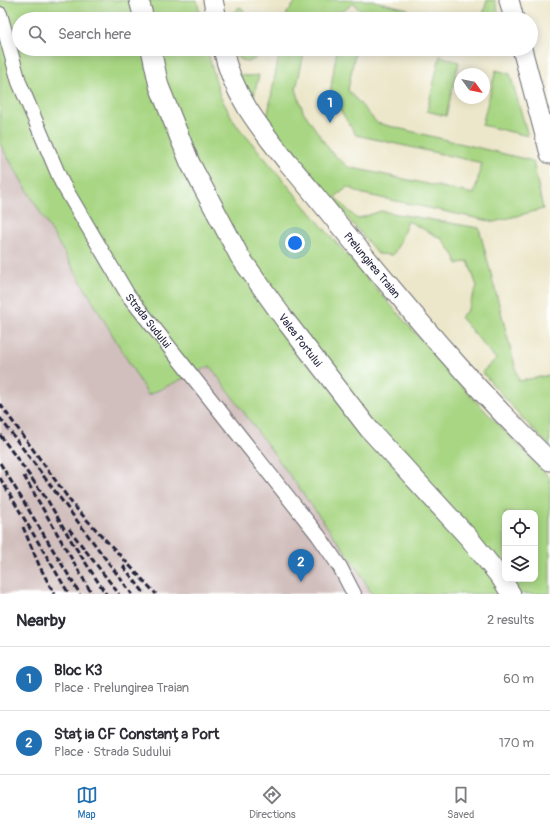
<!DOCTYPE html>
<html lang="en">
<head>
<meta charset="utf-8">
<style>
  body { margin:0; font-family:Pangolin,sans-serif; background:#f2f2f3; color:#2b2b33 }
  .controls { position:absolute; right:12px; bottom:12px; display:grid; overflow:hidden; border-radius:8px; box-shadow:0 2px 10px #0003 }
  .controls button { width:36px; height:36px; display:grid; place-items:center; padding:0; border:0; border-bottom:1px solid #e1e1e2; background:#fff; color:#2b2b33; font:20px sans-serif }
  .compass { position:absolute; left:454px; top:68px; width:36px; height:36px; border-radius:50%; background:#fff; box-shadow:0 2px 10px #0003; rotate:123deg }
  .you { position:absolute; left:295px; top:243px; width:14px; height:14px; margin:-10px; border:3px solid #fff; border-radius:50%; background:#1a73e8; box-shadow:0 0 0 6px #1a73e833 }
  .badge { display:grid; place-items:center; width:26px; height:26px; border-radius:50%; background:#1f6fb2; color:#fff; font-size:13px; font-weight:700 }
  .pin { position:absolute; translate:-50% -33px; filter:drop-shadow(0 1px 2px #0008) }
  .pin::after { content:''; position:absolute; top:21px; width:14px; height:12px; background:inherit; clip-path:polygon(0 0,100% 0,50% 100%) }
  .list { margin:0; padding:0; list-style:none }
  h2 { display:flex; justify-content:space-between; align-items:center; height:52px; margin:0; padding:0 16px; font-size:17px }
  h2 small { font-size:13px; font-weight:400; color:#7c7c81 }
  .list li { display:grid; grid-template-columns:26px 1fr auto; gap:12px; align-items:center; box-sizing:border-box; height:64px; padding:0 16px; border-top:1px solid #e1e1e2 }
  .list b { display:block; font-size:15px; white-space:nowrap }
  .list p { margin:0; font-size:13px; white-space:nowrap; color:#7c7c81 }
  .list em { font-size:13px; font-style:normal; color:#7c7c81 }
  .icon { flex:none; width:22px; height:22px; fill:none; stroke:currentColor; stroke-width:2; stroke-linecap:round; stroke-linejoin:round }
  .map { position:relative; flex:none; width:550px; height:594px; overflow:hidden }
  .search { position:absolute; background:#fff; box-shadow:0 2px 10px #0003; left:12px; right:12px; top:12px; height:44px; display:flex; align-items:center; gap:10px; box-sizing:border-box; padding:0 14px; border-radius:22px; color:#7c7c81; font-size:15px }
  .sheet { height:180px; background:#fff }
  nav { display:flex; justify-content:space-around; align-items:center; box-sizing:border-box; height:56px; border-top:1px solid #e1e1e2; background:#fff; font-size:11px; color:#7c7c81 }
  nav a { display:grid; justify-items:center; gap:2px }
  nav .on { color:#1f6fb2 }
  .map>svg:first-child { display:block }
  .industrial { fill:#d1bfbd }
  .green { fill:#a8d683; stroke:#657c5f; fill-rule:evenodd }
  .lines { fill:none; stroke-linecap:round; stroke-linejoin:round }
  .street-casing { stroke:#69676d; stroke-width:16 }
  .secondary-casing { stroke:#69676d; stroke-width:21 }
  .street { stroke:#fff; stroke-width:14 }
  .secondary { stroke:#fff; stroke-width:19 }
  .rail { stroke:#22223b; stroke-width:3; stroke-dasharray:6 3; stroke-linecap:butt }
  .labels { text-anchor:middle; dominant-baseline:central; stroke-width:3; stroke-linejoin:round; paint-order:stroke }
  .street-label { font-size:11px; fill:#22223b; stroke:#fff }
</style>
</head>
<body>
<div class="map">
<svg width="550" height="594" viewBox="0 0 550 594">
  <rect width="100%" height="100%" fill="#fff"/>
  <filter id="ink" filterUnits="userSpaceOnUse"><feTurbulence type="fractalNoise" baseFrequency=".025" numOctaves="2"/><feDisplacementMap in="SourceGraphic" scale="8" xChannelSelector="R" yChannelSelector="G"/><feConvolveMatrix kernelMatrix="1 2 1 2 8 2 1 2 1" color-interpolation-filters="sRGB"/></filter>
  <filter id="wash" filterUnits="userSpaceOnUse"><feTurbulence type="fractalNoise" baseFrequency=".012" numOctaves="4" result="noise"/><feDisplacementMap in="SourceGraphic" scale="16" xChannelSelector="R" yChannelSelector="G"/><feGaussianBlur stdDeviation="0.9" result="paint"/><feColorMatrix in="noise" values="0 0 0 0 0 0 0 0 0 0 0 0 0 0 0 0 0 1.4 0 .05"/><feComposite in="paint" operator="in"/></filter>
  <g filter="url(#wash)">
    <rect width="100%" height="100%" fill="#ece7ca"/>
    <path class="industrial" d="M 0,0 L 19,19 L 19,49 L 210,366 L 358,569 L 372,594 L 0,594 Z"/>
    <g class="green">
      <path d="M 0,0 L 197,0 L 201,19 L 19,19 L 19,49 L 207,49 L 220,96 L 235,123 L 338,245 L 468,393 L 550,478 L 550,594 L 372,594 L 358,569 L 210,366 L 148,395 L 0,144 ZM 505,513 L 535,513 L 535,579 L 505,579 Z"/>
      <path d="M 297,0 L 374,0 L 374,1 L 408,9 L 407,19 L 365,19 L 354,3 L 332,19 L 286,19 L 287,13 Z"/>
      <path d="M 487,0 L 495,0 L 500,19 L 482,19 Z"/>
      <path d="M 239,7 L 243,9 L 247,19 L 231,19 Z"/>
      <path d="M 232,49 L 261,49 C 258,57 255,60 247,62 C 240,59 234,56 232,49 Z"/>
      <path d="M 280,49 L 305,49 L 296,89 L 303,111 L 331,152 L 348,167 L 474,194 L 482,163 L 356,135 L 330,94 L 337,49 L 346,49 L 355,53 L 348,90 L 377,123 L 533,161 L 543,209 L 494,222 L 363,194 L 348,187 L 335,197 L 357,219 L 381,211 L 479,228 L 519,381 L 550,375 L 550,447 L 525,421 L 482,372 L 496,359 L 460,317 L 467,311 L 477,286 L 468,261 L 457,264 L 455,257 L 442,239 L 408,221 L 399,244 L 393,255 L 378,254 L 326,192 L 267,119 Z"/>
      <path d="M 440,56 L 459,62 L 446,116 L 427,111 Z"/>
      <path d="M 496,70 L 510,74 L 528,136 L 482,125 Z"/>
      <path d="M 235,74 L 248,76 L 259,75 L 253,99 Z"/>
    </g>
  </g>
  <g filter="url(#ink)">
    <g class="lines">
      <g class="street-casing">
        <g id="street">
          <path id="s1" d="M 0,14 L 19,82 L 62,183 L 128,295 L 318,535 L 340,567 L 354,594"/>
        </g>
      </g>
      <g class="secondary-casing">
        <g id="secondary">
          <path d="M 139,0 L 144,19"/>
          <path d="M 213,0 L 217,19"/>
          <path d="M 509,0 L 514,19"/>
          <path id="s2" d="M 151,49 L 159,86 L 190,163 L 240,257 L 285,320 L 369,429 L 469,538 L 501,578 L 511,594"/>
          <path id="s3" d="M 223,49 C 232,94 260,128 288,163 C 306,184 323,205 340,226 C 407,307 474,389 550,461"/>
          <path d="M 522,49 L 550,154"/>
        </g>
      </g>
      <use href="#street" class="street"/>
      <use href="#secondary" class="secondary"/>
      <g class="rail">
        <path d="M 0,404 L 74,506 L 156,594"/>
        <path d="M 0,418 L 132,594"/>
        <path d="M 0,435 L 48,501 L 72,542 L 106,594"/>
        <path d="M 0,463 L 80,594"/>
        <path d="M 24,476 L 92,594"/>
        <path d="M 0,478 L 69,594"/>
        <path d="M 23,527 L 39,565 L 54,594"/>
        <path d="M 69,529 L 119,594"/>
        <path d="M 123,566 L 145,594"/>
      </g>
    </g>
  </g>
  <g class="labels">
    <g class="street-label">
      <text stroke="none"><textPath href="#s3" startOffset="265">Prelungirea Traian</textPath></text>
      <text stroke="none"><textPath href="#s1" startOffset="343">Strada Sudului</textPath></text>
      <text stroke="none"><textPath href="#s2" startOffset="330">Valea Portului</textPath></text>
    </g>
  </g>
</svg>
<div class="controls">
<button><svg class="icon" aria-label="locate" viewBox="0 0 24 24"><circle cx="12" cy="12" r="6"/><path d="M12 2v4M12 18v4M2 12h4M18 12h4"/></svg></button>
<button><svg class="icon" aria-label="layers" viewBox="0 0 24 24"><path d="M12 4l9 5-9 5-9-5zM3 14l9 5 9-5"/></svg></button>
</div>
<svg class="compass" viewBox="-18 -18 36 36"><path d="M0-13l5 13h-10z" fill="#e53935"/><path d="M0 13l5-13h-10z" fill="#7c7c81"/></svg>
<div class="you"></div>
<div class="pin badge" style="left:330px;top:123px">1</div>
<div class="pin badge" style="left:301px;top:582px">2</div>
<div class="search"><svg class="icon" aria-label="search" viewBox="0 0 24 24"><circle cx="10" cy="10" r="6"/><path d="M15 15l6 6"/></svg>Search here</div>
</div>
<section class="sheet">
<h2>Nearby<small>2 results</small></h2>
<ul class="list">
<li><span class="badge">1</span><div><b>Bloc K3</b><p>Place · Prelungirea Traian</p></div><em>60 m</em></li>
<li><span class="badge">2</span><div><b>Stația CF Constanța Port</b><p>Place · Strada Sudului</p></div><em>170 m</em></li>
</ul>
</section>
<nav>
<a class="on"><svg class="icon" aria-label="map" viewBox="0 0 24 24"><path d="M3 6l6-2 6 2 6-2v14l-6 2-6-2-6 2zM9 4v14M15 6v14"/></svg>Map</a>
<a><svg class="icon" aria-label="directions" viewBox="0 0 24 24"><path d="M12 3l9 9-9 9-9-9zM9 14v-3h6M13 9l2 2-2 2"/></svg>Directions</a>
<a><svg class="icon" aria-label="saved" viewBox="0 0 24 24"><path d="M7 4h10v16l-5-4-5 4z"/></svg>Saved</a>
</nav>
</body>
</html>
